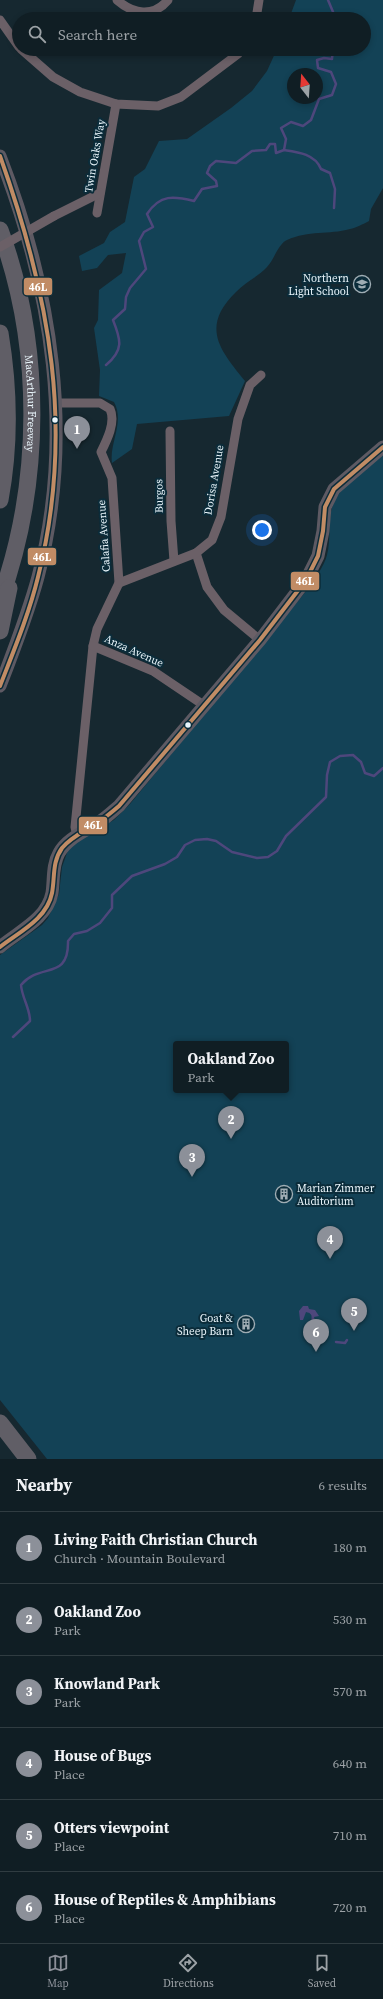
<!DOCTYPE html>
<html lang="en">
<head>
<meta charset="utf-8">
<style>
  body { margin:0; font-family:"Source Serif 4",serif; background:#1e2b31; color:#f1f3f6 }
  .compass { position:absolute; left:287px; top:68px; width:36px; height:36px; border-radius:50%; background:#101e24; box-shadow:0 2px 6px #0003; rotate:343deg }
  .you { position:absolute; left:262px; top:530px; width:14px; height:14px; margin:-10px; border:3px solid #fff; border-radius:50%; background:#1a73e8; box-shadow:0 0 0 6px #1a73e833 }
  .badge { display:grid; place-items:center; width:26px; height:26px; border-radius:50%; background:#8c9099; color:#fff; font-size:13px; font-weight:700 }
  .pin { position:absolute; translate:-50% -33px; filter:drop-shadow(0 1px 2px #0008) }
  .pin::after { content:''; position:absolute; top:21px; width:14px; height:12px; background:inherit; clip-path:polygon(0 0,100% 0,50% 100%) }
  .popup { position:absolute; left:173px; top:1041px; width:116px; height:52px; box-sizing:border-box; display:grid; place-content:center; border-radius:4px; background:#101e24; filter:drop-shadow(0 1px 3px #0005); font-size:13px; white-space:nowrap; color:#9ca2a6 }
  .popup b { font-size:15px; color:#f1f3f6 }
  .popup::after { content:''; position:absolute; left:50%; top:100%; margin-left:-8px; border:8px solid transparent; border-top-color:#101e24 }
  .list { margin:0; padding:0; list-style:none }
  h2 { display:flex; justify-content:space-between; align-items:center; height:52px; margin:0; padding:0 16px; font-size:17px }
  h2 small { font-size:13px; font-weight:400; color:#9ca2a6 }
  .list li { display:grid; grid-template-columns:26px 1fr auto; gap:12px; align-items:center; box-sizing:border-box; height:72px; padding:0 16px; border-top:1px solid #303c41 }
  .list b { display:block; font-size:15px; white-space:nowrap }
  .list p { margin:0; font-size:13px; white-space:nowrap; color:#9ca2a6 }
  .list em { font-size:13px; font-style:normal; color:#9ca2a6 }
  .icon { flex:none; width:22px; height:22px; fill:none; stroke:currentColor; stroke-width:2; stroke-linecap:round; stroke-linejoin:round }
  .map { position:relative; flex:none; width:383px; height:1459px; overflow:hidden }
  .search { position:absolute; background:#101e24; box-shadow:0 2px 6px #0003; left:12px; right:12px; top:12px; height:44px; display:flex; align-items:center; gap:10px; box-sizing:border-box; padding:0 14px; border-radius:22px; color:#9ca2a6; font-size:15px }
  .sheet { height:484px; background:#101e24 }
  nav { display:flex; justify-content:space-around; align-items:center; box-sizing:border-box; height:56px; border-top:1px solid #303c41; background:#101e24; font-size:11px; color:#9ca2a6 }
  nav a { display:grid; justify-items:center; gap:2px }
  nav .on { color:#8c9099 }
  .map>svg:first-child { display:block }
  .green { fill:#134256; fill-rule:evenodd }
  .water { fill:#4e477c }
  .lines { fill:none; stroke-linecap:round; stroke-linejoin:round }
  .stream { stroke:#4e477c; stroke-width:2.5 }
  .street { stroke:#6b6067; stroke-width:9 }
  .secondary { stroke:#5e5a63; stroke-width:13 }
  .highway { stroke:#605e66; stroke-width:17 }
  .street-bridge { stroke:#6b6067; stroke-width:9 }
  .bus-1-casing { stroke:#0b2c3a; stroke-width:7 }
  .bus-1 { stroke:#c18c65; stroke-width:4 }
  .bus-dot { fill:#e9f5fb; stroke:#0b2c3a; stroke-width:1.5 }
  .labels { text-anchor:middle; dominant-baseline:central; stroke-width:4; stroke-linejoin:round; paint-order:stroke }
  .street-label { font-size:11px; fill:#e9f5fb; stroke:#0b2c3a }
  .poi-label { font-size:11px; fill:#e9f5fb; stroke:#0b2c3a; text-anchor:end }
  .line-badge { stroke:#0b2c3a; stroke-width:1.5 }
  .badge-label { font-size:11px; text-anchor:middle; font-weight:bold; fill:#fff }
</style>
</head>
<body>
<div class="map">
<svg width="383" height="1459" viewBox="0 0 383 1459">
  <rect width="100%" height="100%" fill="#162830"/>
  <g class="green">
    <path d="M 296,0 L 383,0 L 383,188 L 371,209 L 369,221 C 363,224 356,228 350,229 C 328,235 309,230 287,240 C 278,244 274,260 267,267 C 258,277 245,282 236,292 C 200,327 220,350 245,381 L 229,416 L 137,424 L 132,449 L 112,463 C 109,443 125,422 114,402 L 99,396 L 100,370 L 94,328 L 98,320 L 99,290 L 122,273 L 126,253 L 108,255 L 97,268 L 82,271 L 79,256 L 104,243 L 110,232 L 125,222 L 134,177 L 145,169 L 159,141 L 187,139 L 231,108 L 252,91 L 267,71 L 277,49 L 364,49 L 364,19 L 289,19 ZM 293,74 L 317,74 L 317,98 L 293,98 Z"/>
    <path d="M 383,453 L 383,1459 L 47,1459 L 0,1400 L 0,955 L 42,925 L 48,918 L 59,894 L 62,867 L 68,850 L 75,842 L 114,820 L 130,804 L 307,590 C 314,579 324,567 327,555 C 332,536 326,515 336,498 C 346,480 368,466 383,453 ZM 176,1044 L 286,1044 L 286,1090 L 176,1090 Z"/>
  </g>
  <path class="water" d="M 303,1306 L 308,1306 L 309,1309 L 315,1310 L 319,1316 L 314,1317 L 316,1324 L 320,1320 L 321,1322 L 317,1327 L 316,1331 L 314,1331 C 314,1329 312,1327 312,1325 C 310,1318 315,1314 306,1312 L 303,1320 L 300,1320 L 299,1311 Z"/>
  <g class="lines">
    <g class="stream">
      <path d="M 328,0 L 336,19"/>
      <path d="M 284,150 C 298,152 315,154 321,169 L 330,173 L 335,189 L 334,208"/>
      <path d="M 106,365 C 124,350 121,340 113,320 L 125,309 L 126,297 L 130,288 L 146,269 L 139,241 L 144,232 L 153,227 L 147,214 C 160,194 174,196 194,201 L 202,189 L 217,186 L 216,181 L 207,173 L 210,166 L 216,161 L 236,163 L 252,151 L 266,150 L 270,144 L 275,144 L 276,153 L 284,150 L 286,139 L 281,128 L 291,122 L 303,126 L 311,120 L 319,99 L 332,95 L 336,84 L 331,72 L 318,68 L 317,60 L 324,58 L 332,59 L 333,49"/>
      <path d="M 13,1037 L 30,1021 C 30,1008 22,998 21,985 C 40,962 69,981 68,941 L 74,934 L 87,931 L 100,923 L 112,908 L 112,895 L 132,876 L 165,864 L 177,857 L 185,845 L 195,840 L 207,839 L 216,841 L 232,852 L 257,858 L 268,857 L 277,851 L 286,836 L 326,797 L 327,775 L 330,762 L 340,756 L 353,755 L 361,762 L 365,773 L 374,776 L 383,768"/>
      <path d="M 336,1342 L 345,1343 L 347,1340"/>
    </g>
    <g class="street">
      <path d="M 117,0 C 133,14 153,18 168,0"/>
      <path d="M 256,19 L 259,0"/>
      <path d="M 0,20 L 19,47"/>
      <path d="M 21,49 L 53,77 L 80,92 L 116,104 L 158,106 L 181,97 L 238,54 L 242,49"/>
      <path d="M 97,213 L 116,104"/>
      <path d="M 54,216 L 100,193"/>
      <path d="M 55,403 L 100,403 L 110,409 C 116,422 107,440 101,452 L 112,478 L 119,583 L 97,629 L 93,646 L 75,827 L 77,836"/>
      <path d="M 170,431 L 171,521 L 174,561"/>
      <path d="M 196,553 L 207,587 L 224,610 L 260,640"/>
      <path d="M 119,583 L 196,553 L 212,540 L 221,517 L 238,419 L 250,385 L 261,375"/>
      <path d="M 93,646 L 153,671 L 205,706"/>
    </g>
    <g class="secondary">
      <path d="M 0,156 C 52,290 75,436 38,577 C 28,614 14,650 0,686"/>
      <path d="M 0,947 C 19,931 47,919 52,893 C 54,880 52,865 59,853 C 68,837 87,831 102,820 C 108,816 113,811 119,806 L 260,640 L 306,580 L 318,556 L 323,531 L 325,507 L 334,489 L 383,447"/>
    </g>
    <g class="highway">
      <path id="s1" d="M 0,230 C 43,347 42,483 0,600"/>
      <path d="M 0,333 C 9,387 10,446 0,500"/>
      <path d="M 0,631 L 9,588"/>
      <path d="M 0,1423 L 28,1459"/>
    </g>
    <path class="street-bridge" d="M 0,247 L 54,216"/>
    <g class="bus-1-casing">
      <g id="bus-1">
        <path d="M 0,156 C 50,296 75,431 38,577 C 29,614 14,650 0,686"/>
        <path d="M 0,947 C 19,932 47,919 52,893 C 55,877 52,862 62,848 C 71,837 85,831 97,823 C 105,818 112,812 119,806 L 260,640 L 306,580 L 318,556 L 323,531 L 325,507 L 334,489 L 383,447"/>
      </g>
    </g>
    <use href="#bus-1" class="bus-1"/>
  </g>
  <defs>
    <g id="school-ring" transform="scale(0.9)"><circle r="9.5" fill="#0b2c3a" stroke="#9fadb4" stroke-width="1.5"/><path d="M0-5L7-2L0 1L-7-2ZM-4 1L0 2.5L4 1V4Q0 6-4 4Z" fill="#9fadb4"/></g>
    <g id="building-ring" transform="scale(0.9)"><circle r="9.5" fill="#0b2c3a" stroke="#9fadb4" stroke-width="1.5"/><path d="M-4-6H4V6H1V3H-1V6H-4ZM-2.5-4.3h1.7v1.8h-1.7ZM.8-4.3h1.7v1.8H.8ZM-2.5-1h1.7V.8h-1.7ZM.8-1h1.7V.8H.8Z" fill="#9fadb4"/></g>
  </defs>
  <g fill-rule="evenodd">
    <use href="#school-ring" x="362" y="284"/>
    <use href="#building-ring" x="284" y="1194"/>
    <use href="#building-ring" x="246" y="1324"/>
  </g>
  <g class="bus-dot">
    <circle cx="55" cy="420" r="3.5"/>
    <circle cx="188" cy="725" r="3.5"/>
  </g>
  <g class="labels">
    <g class="street-label">
      <text transform="translate(95 156) rotate(-80)">Twin Oaks Way</text>
      <text stroke="none"><textPath href="#s1" startOffset="177">MacArthur Freeway</textPath></text>
      <text transform="translate(214 480) rotate(-80)">Dorisa Avenue</text>
      <text transform="translate(159 496) rotate(-91)">Burgos</text>
      <text transform="translate(104 536) rotate(-94)">Calafia Avenue</text>
      <text transform="translate(134 651) rotate(24)">Anza Avenue</text>
    </g>
    <g class="poi-label">
      <text x="349" y="278">Northern<tspan x="349" dy="13">Light School</tspan></text>
      <text x="297" y="1188" text-anchor="start">Marian Zimmer<tspan x="297" dy="13">Auditorium</tspan></text>
      <text x="233" y="1318">Goat &amp;<tspan x="233" dy="13">Sheep Barn</tspan></text>
    </g>
  </g>
  <g class="line-badge">
    <rect x="23" y="277" width="30" height="19" rx="4" fill="#c18c65"/>
    <rect x="27" y="547" width="30" height="19" rx="4" fill="#c18c65"/>
    <rect x="290" y="571" width="30" height="20" rx="4" fill="#c18c65"/>
    <rect x="78" y="816" width="30" height="19" rx="4" fill="#c18c65"/>
  </g>
  <g class="badge-label">
    <text x="38" y="291">46L</text>
    <text x="42" y="561">46L</text>
    <text x="305" y="585">46L</text>
    <text x="93" y="829">46L</text>
  </g>
</svg>
<svg class="compass" viewBox="-18 -18 36 36"><path d="M0-13l5 13h-10z" fill="#e53935"/><path d="M0 13l5-13h-10z" fill="#9ca2a6"/></svg>
<div class="you"></div>
<div class="pin badge" style="left:77px;top:449px">1</div>
<div class="pin badge" style="left:231px;top:1139px">2</div>
<div class="popup"><b>Oakland Zoo</b>Park</div>
<div class="pin badge" style="left:192px;top:1177px">3</div>
<div class="pin badge" style="left:330px;top:1259px">4</div>
<div class="pin badge" style="left:354px;top:1331px">5</div>
<div class="pin badge" style="left:316px;top:1352px">6</div>
<div class="search"><svg class="icon" aria-label="search" viewBox="0 0 24 24"><circle cx="10" cy="10" r="6"/><path d="M15 15l6 6"/></svg>Search here</div>
</div>
<section class="sheet">
<h2>Nearby<small>6 results</small></h2>
<ul class="list">
<li><span class="badge">1</span><div><b>Living Faith Christian Church</b><p>Church · Mountain Boulevard</p></div><em>180 m</em></li>
<li><span class="badge">2</span><div><b>Oakland Zoo</b><p>Park</p></div><em>530 m</em></li>
<li><span class="badge">3</span><div><b>Knowland Park</b><p>Park</p></div><em>570 m</em></li>
<li><span class="badge">4</span><div><b>House of Bugs</b><p>Place</p></div><em>640 m</em></li>
<li><span class="badge">5</span><div><b>Otters viewpoint</b><p>Place</p></div><em>710 m</em></li>
<li><span class="badge">6</span><div><b>House of Reptiles &amp; Amphibians</b><p>Place</p></div><em>720 m</em></li>
</ul>
</section>
<nav>
<a class="on"><svg class="icon" aria-label="map" viewBox="0 0 24 24"><path d="M3 6l6-2 6 2 6-2v14l-6 2-6-2-6 2zM9 4v14M15 6v14"/></svg>Map</a>
<a><svg class="icon" aria-label="directions" viewBox="0 0 24 24"><path d="M12 3l9 9-9 9-9-9zM9 14v-3h6M13 9l2 2-2 2"/></svg>Directions</a>
<a><svg class="icon" aria-label="saved" viewBox="0 0 24 24"><path d="M7 4h10v16l-5-4-5 4z"/></svg>Saved</a>
</nav>
</body>
</html>
